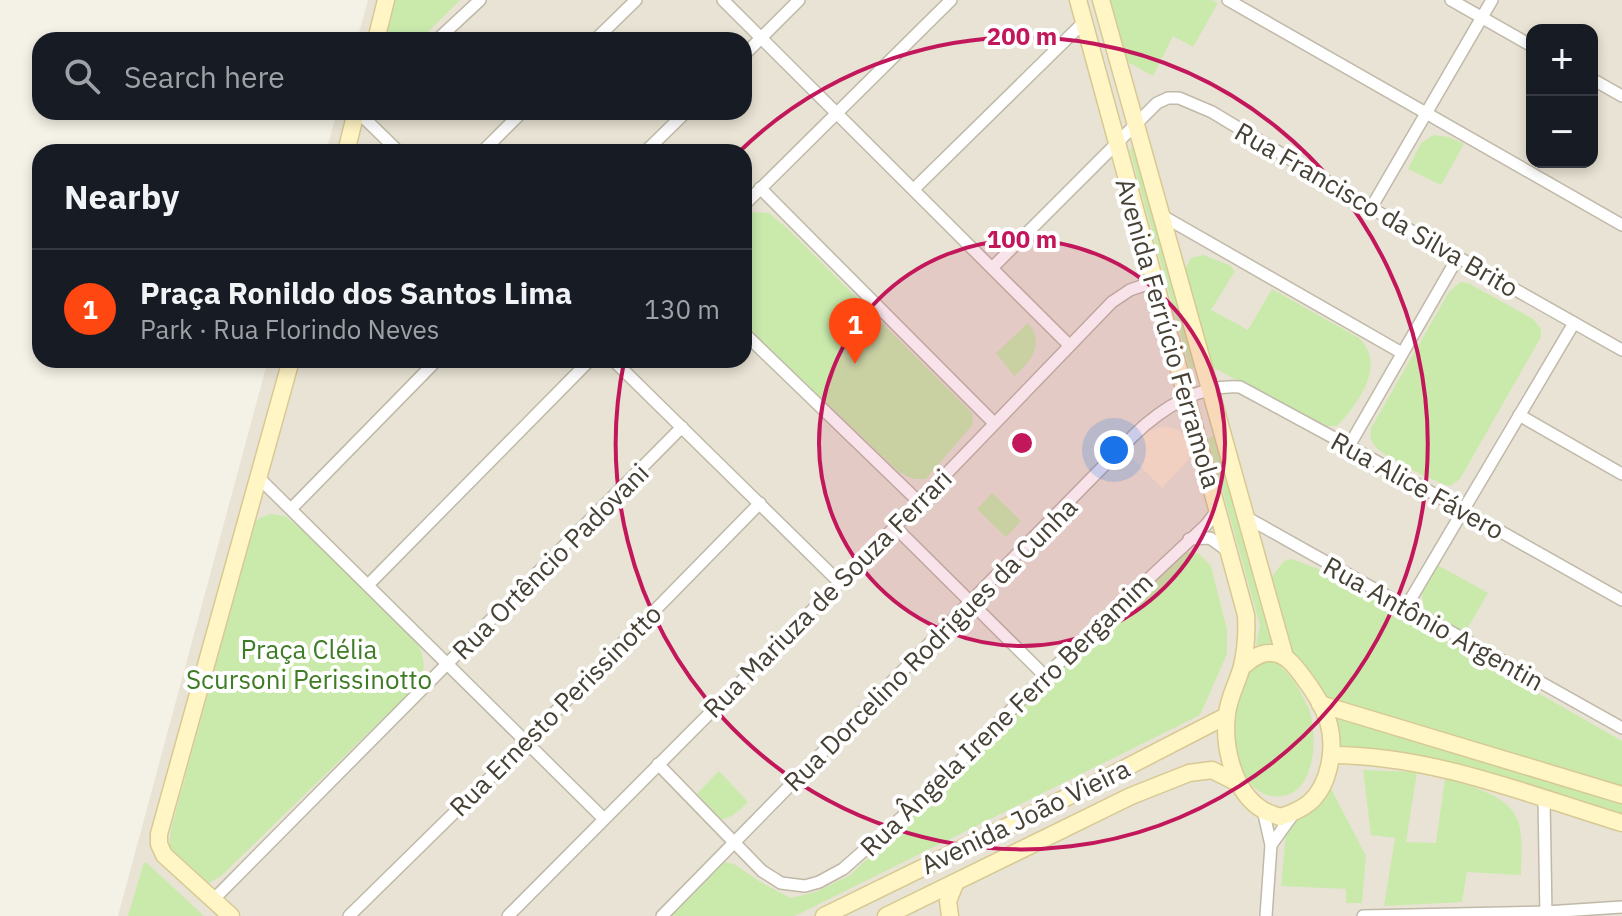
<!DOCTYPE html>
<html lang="en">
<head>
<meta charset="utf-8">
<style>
  body { margin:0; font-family:"IBM Plex Sans",sans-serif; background:#20242c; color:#f1f3f6 }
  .controls { position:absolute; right:24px; top:24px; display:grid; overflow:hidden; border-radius:16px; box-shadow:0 4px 12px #0003 }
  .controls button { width:72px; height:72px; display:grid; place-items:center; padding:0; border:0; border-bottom:2px solid #363941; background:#171b24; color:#f1f3f6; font:40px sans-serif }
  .you { position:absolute; left:1114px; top:450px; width:28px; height:28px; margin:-20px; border:6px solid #fff; border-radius:50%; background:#1a73e8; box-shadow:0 0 0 12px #1a73e833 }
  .badge { display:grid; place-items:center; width:52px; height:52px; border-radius:50%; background:#ff4712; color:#fff; font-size:26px; font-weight:700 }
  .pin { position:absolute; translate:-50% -66px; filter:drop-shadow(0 2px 4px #0008) }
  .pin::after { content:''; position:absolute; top:42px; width:28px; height:24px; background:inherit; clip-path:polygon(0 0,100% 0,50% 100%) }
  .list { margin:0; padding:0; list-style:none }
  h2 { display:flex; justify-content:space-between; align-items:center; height:104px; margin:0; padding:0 32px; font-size:34px }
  h2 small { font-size:26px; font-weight:400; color:#9ea1a6 }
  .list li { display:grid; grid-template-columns:52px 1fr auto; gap:24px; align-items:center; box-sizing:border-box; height:120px; padding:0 32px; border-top:2px solid #363941 }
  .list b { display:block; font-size:30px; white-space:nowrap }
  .list p { margin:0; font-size:26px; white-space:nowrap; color:#9ea1a6 }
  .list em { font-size:26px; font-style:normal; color:#9ea1a6 }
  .icon { flex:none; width:44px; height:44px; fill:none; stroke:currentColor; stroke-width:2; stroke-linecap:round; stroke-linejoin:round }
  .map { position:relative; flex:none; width:1622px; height:916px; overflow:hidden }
  .search { position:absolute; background:#171b24; box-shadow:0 4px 12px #0003; left:32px; top:32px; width:720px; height:88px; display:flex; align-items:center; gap:20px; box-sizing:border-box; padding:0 28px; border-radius:24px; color:#9ea1a6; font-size:30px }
  .panel { position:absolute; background:#171b24; box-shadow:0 4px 12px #0003; left:32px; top:144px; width:720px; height:224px; border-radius:24px }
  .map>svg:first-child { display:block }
  .residential { fill:#e8e3d4; fill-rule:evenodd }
  .commercial { fill:#f7e9d0 }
  .green { fill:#caeaac }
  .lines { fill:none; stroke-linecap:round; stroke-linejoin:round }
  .street-casing { stroke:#c0b9a8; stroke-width:14 }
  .secondary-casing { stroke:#d7c993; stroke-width:19 }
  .street { stroke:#fff; stroke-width:11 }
  .secondary { stroke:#fff5c5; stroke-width:16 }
  .ring { fill:none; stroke:#c2185b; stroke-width:4 }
  .labels { text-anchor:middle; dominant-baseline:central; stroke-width:8; stroke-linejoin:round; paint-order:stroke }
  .street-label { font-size:26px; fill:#474135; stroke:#fff }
  .park-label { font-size:26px; fill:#3f7c25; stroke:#fff }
  .centre { fill:#c2185b; stroke:#fff; stroke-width:4 }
  .ring-label { font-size:24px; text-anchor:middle; font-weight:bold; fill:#c2185b; stroke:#fff; stroke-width:8; stroke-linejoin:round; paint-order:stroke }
</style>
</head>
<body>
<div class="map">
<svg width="1622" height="916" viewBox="0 0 1622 916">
  <rect width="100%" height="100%" fill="#f4f1e6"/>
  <path class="residential" d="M 368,0 L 1622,0 L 1622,916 L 118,916 L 268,360 L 744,360 L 744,152 L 326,152 L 337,112 L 744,112 L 744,40 L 357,40 ZM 1532,30 L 1592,30 L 1592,162 L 1532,162 Z"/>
  <path class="commercial" d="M 1165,426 L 1179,430 L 1186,438 L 1190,458 L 1162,488 L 1127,453 L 1148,431 Z"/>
  <g class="green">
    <path d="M 388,0 L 460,0 L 420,40 L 379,40 Z"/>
    <path d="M 1105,0 L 1212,0 L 1218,3 L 1193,47 L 1173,36 L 1153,76 L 1119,57 Z"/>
    <path d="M 1434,135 L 1449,137 L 1464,144 L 1441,185 L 1408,169 L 1421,143 Z"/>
    <path d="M 1132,146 L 1136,146 L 1199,367 L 1190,369 L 1130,151 Z"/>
    <path d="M 750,212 L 769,213 L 788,229 L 972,413 L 973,424 L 926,479 L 913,479 L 899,472 L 744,325 L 744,217 Z"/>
    <path d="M 1203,255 L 1229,265 L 1235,271 L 1211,310 L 1248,330 L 1272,289 L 1359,338 C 1387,365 1358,404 1337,426 L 1322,426 L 1209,365 L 1180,278 L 1191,258 Z"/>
    <path d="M 1460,282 L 1468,283 L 1533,319 L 1541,329 L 1541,337 L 1460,479 L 1450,486 C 1437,483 1383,457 1375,446 C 1370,440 1370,435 1371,428 L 1449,292 Z"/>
    <path d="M 1028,323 C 1045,343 1032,361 1014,376 L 996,353 Z"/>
    <path d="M 1217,435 L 1273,644 L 1256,645 L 1260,625 L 1208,438 Z"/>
    <path d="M 992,493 L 1021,521 L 1006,537 L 977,509 Z"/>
    <path d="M 271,514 L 285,516 L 301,529 L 418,644 C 429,670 423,675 407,695 L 221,876 L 209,883 C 195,878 174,863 170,846 C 169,841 171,831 172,826 L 254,523 L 260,518 Z"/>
    <path d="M 1188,552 L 1199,554 L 1211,566 L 1227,630 L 1227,654 L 1200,715 L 795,916 L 659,916 L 719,861 L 734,864 L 762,883 L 791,898 L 815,892 L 849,876 L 922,808 L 1166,563 Z"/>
    <path d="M 1292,559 L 1324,571 L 1622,741 L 1622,788 L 1326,701 L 1291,658 L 1270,579 L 1284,561 Z"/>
    <path d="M 1434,563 L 1488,593 L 1464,634 L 1448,628 L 1424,610 L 1421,587 Z"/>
    <path d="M 1269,659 C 1287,667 1299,688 1307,705 C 1319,729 1317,791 1283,796 C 1240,802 1231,741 1234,712 C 1235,697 1245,680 1251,666 Z"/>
    <path d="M 1335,714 L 1622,800 L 1622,816 L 1341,749 Z"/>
    <path d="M 1363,770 L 1417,772 L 1406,842 L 1436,843 L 1445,778 C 1469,786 1512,795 1519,824 C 1523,839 1521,859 1521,875 L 1467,872 L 1462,902 L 1384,906 L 1395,838 L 1371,835 Z"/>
    <path d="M 719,771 L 748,802 C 722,828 716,822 692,799 Z"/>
    <path d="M 1327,781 L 1366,856 L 1362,903 L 1346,903 L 1346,889 L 1281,886 L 1286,833 L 1293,822 L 1304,815 Z"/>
    <path d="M 144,862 L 147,863 L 204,916 L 128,916 Z"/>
  </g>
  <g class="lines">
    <g class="street-casing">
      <g id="street">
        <path d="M 723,0 L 1069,345"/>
        <path d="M 1228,0 L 1622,225"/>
        <path d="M 1451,0 L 1532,46"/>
        <path d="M 437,40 L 480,0"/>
        <path d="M 595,40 L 636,0"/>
        <path d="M 744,55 L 799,0"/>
        <path d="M 1592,79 L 1622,96"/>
        <path d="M 358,112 L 399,152"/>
        <path d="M 482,152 L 522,112"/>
        <path d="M 645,152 L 686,112"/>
        <path d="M 760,188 L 994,423"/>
        <path d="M 914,189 L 1083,23"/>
        <path d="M 744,205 L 951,0"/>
        <path d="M 1371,208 L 1492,0"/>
        <path d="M 1161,215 L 1402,353"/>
        <path d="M 992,268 L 1157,103 L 1168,98 L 1179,98 L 1212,112 L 1371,208 L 1622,350"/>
        <path d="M 744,333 L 919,502"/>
        <path d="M 613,360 L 839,582"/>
        <path d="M 1519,415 L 1622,474"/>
        <path d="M 1349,446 L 1458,257"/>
        <path d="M 259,478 L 603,818"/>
        <path d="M 291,509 L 437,360"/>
        <path d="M 1246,517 L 1622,728"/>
        <path d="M 895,527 L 1045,676"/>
        <path d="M 1189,539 L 1210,538 L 1228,551"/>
        <path d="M 368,585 L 590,360"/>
        <path d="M 1406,607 L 1574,323"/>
        <path d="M 658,764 L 762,871 L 781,883 L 805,886 L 819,882 L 843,869 L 918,803 L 1045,676 L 1206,525 L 1219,508"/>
        <path d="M 1544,799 L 1546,916"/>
        <path d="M 1263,810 L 1271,845 L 1266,916"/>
        <path d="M 1271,845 L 1294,813"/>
        <path d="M 214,899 L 682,427"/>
        <path d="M 349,916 L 510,758 L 760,503"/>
        <path d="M 508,916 L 895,527 L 1112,302 L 1130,290 L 1153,282"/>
        <path d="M 662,916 L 1134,435 C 1162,408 1200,384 1240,387 L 1349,446 L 1622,600"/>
        <path d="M 1363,916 L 1546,912 L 1622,907"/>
      </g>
    </g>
    <g class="secondary-casing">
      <g id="secondary">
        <path d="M 1078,0 L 1246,615 C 1247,632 1246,649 1242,666 C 1238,682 1229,696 1227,714 C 1223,746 1233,792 1263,810 C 1268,813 1275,815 1280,817 C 1290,814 1300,810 1309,803 C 1330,785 1336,747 1328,721 C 1323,706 1313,690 1303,677 C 1295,666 1285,652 1269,653 C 1258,653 1249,661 1242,667"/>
        <path d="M 1101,0 L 1285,657"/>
        <path d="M 376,40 L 386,0"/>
        <path d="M 346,152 L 356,112"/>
        <path d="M 1320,704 L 1622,795"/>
        <path d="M 1331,755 C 1431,755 1527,794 1622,823"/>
        <path d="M 231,916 L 164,855 L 159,844 L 159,834 L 291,360"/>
        <path d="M 824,916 L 1098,782 L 1226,716"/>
        <path d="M 886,916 L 1131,796 L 1189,773 L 1212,770 L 1238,783"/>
        <path d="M 950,916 L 948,901 L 955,884"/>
      </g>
    </g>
    <use href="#street" class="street"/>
    <use href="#secondary" class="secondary"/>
  </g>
  <circle cx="1022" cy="443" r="203" fill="#c2185b" fill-opacity=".12"/>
  <g class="ring">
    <circle cx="1022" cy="443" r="203"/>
    <path d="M740 151A406 406 0 1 1 624 362"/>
  </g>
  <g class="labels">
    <g class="street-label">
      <text transform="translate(1377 209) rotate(30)">Rua Francisco da Silva Brito</text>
      <text transform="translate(1169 333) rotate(74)">Avenida Ferrúcio Ferramola</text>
      <text transform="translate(1418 485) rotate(29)">Rua Alice Fávero</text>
      <text transform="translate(550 561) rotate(-45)">Rua Ortêncio Padovani</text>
      <text transform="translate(827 593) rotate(-45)">Rua Mariuza de Souza Ferrari</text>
      <text transform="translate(1434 623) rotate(29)">Rua Antônio Argentin</text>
      <text transform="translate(930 644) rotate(-45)">Rua Dorcelino Rodrigues da Cunha</text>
      <text transform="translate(555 710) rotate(-45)">Rua Ernesto Perissinotto</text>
      <text transform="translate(1006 714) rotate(-44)">Rua Ângela Irene Ferro Bergamim</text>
      <text transform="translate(1025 816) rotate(-26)">Avenida João Vieira</text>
    </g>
    <g class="park-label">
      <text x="309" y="649">Praça Clélia<tspan x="309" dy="30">Scursoni Perissinotto</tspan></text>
    </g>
  </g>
  <circle cx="1022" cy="443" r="12" class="centre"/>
  <g class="ring-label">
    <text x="1022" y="45">200 m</text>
    <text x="1022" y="248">100 m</text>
  </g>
</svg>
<div class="controls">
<button>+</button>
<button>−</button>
</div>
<div class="you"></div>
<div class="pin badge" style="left:855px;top:364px">1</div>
<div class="search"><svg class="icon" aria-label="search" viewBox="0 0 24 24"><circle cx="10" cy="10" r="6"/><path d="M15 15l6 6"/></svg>Search here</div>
<section class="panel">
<h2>Nearby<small></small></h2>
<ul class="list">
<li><span class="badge">1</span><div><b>Praça Ronildo dos Santos Lima</b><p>Park · Rua Florindo Neves</p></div><em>130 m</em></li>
</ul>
</section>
</div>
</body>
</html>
